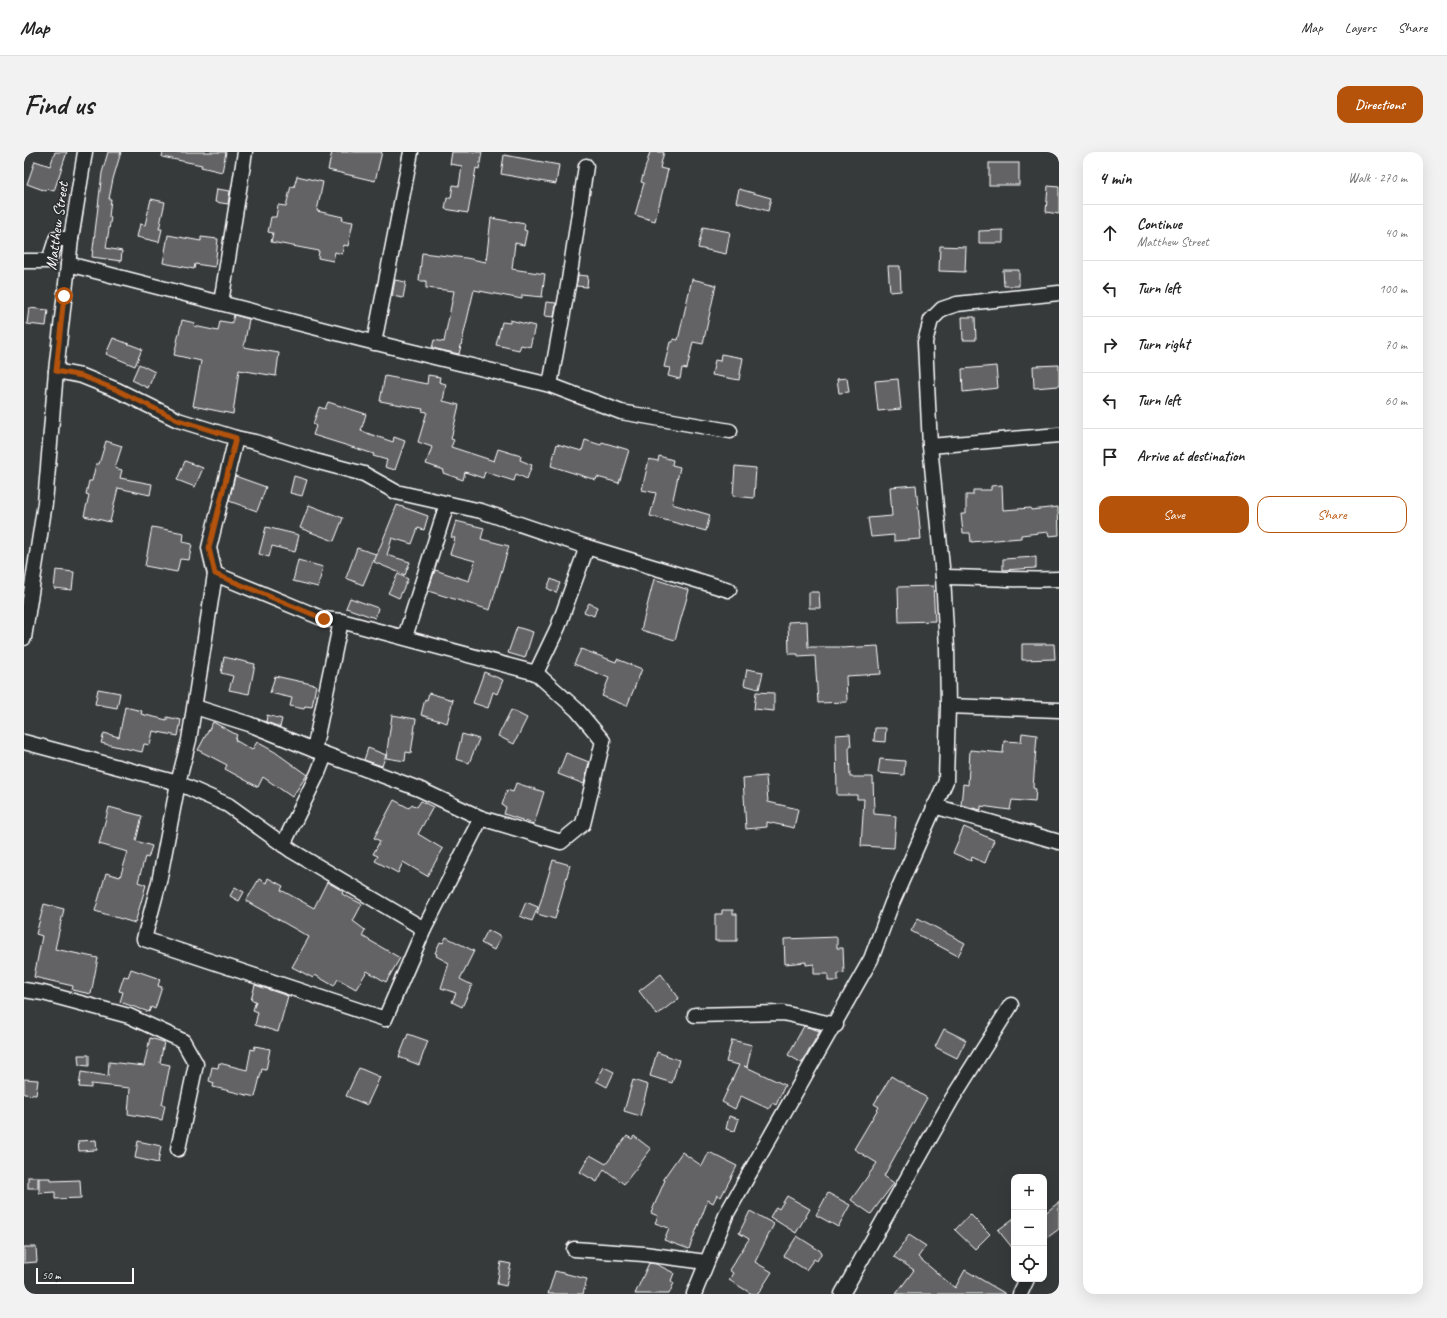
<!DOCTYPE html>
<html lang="en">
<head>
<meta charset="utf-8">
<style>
  body { margin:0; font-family:Caveat,sans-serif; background:#f2f2f2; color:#222 }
  .controls { position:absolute; right:12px; bottom:12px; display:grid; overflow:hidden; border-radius:8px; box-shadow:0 4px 16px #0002 }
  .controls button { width:36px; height:36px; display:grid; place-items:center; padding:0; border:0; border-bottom:1px solid #e0e0e0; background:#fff; color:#222; font:20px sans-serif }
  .scale { position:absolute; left:12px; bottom:10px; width:98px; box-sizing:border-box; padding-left:4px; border:2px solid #fff; border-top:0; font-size:11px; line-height:14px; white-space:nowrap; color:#fff; -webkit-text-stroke:3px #2a2d2e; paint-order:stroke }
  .stop { position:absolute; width:12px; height:12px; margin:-9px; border:3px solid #b45309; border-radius:50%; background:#fff }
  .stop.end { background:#b45309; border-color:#fff; box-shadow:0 1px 4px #0008 }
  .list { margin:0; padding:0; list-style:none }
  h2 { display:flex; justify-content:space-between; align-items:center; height:52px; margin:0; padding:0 16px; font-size:17px }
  h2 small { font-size:13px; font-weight:400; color:#767676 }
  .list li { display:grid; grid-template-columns:26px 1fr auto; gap:12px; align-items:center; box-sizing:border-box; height:56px; padding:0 16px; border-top:1px solid #e0e0e0 }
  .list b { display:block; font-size:15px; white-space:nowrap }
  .list p { margin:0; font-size:13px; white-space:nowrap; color:#767676 }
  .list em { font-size:13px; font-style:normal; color:#767676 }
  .actions { display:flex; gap:8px; padding:12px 16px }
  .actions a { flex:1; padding:9px 0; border:1px solid #b45309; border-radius:12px; text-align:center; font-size:14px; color:#b45309 }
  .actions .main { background:#b45309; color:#fff }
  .icon { flex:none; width:22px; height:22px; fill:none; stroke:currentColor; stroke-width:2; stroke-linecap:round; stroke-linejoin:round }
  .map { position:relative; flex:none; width:1035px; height:1142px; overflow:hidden; border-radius:12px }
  header { display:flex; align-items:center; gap:24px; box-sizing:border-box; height:56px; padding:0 20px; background:#fff; border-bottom:1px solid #e0e0e0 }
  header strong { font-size:19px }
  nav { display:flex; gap:22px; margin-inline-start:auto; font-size:14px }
  .intro { display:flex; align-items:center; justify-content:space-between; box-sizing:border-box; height:96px; padding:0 24px }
  h1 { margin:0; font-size:28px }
  .button { padding:10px 18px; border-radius:12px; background:#b45309; color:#fff; font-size:14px; font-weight:700 }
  main { display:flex; gap:24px; padding:0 24px }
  aside { flex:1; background:#fff; border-radius:12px; box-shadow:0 4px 16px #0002 }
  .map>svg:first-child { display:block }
  .building { fill:#636465; stroke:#fff }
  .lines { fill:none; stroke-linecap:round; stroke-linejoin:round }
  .street-casing { stroke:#fff; stroke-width:17 }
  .street { stroke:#2a2d2e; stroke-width:14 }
  .route { stroke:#b45309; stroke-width:5 }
  .labels { text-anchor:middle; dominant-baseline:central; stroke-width:3; stroke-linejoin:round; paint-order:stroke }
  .street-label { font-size:16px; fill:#fff; stroke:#2a2d2e }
</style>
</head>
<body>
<header>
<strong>Map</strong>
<nav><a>Map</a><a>Layers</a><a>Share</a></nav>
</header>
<div class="intro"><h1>Find us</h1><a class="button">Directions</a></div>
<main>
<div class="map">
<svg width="1035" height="1142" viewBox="0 0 1035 1142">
  <rect width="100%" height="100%" fill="#373a3b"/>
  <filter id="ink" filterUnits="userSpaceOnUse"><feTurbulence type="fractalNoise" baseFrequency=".025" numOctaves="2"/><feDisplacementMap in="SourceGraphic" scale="8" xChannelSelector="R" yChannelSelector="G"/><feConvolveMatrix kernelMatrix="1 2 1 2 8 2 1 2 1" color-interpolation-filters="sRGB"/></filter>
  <g filter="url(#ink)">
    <g class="building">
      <path d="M 31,0 L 43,0 L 30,39 L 23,37 L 22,39 L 3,32 L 11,9 L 26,14 Z"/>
      <path d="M 84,0 L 97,0 L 89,27 L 85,47 L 87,47 L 85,65 L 87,65 L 82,96 L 98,99 L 97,109 L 68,105 L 78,21 Z"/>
      <path d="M 139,0 L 202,0 L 198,20 L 177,15 L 178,13 L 138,5 Z"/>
      <path d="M 308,0 L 358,0 L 351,29 L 304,18 Z"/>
      <path d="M 428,0 L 458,0 L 455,17 L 452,16 L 444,61 L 421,57 L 423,46 L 427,46 L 429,33 L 435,34 L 438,14 L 426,12 Z"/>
      <path d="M 626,0 L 640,0 L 636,16 L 644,18 L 631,69 L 611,63 L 620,31 L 617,30 Z"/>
      <path d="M 480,3 L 535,13 L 532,32 L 477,22 Z"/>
      <rect x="965" y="11" width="30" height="22"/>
      <path d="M 273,24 L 299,30 L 293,59 L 319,65 L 318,68 L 329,70 L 324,94 L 320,93 L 318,102 L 311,100 L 309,109 L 294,106 L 295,99 L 247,90 L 249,81 L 244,80 L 247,65 L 252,65 L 254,53 L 262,54 L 267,34 L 270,35 Z"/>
      <path d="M 1024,34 L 1035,35 L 1035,62 L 1022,60 Z"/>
      <path d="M 193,37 L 206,39 L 204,52 L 191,50 Z"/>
      <path d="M 715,37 L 747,46 L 744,59 L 712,50 Z"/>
      <path d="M 127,47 L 141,50 L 135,77 L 138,77 L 135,90 L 113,85 L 116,72 L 121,73 Z"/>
      <path d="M 467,66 L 501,72 L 500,78 L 503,79 L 500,93 L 491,91 L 488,117 L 521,122 L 518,145 L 498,143 L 498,147 L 450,138 L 435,202 L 408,196 L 410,188 L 420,190 L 430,139 L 402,136 L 402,129 L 395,129 L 398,101 L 442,106 L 462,110 Z"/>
      <path d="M 679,75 L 706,80 L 702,102 L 674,96 Z"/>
      <path d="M 979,78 L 979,91 L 955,91 L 955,79 Z"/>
      <path d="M 144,83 L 177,89 L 177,85 L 194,87 L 191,115 L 171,112 L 170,117 L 139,111 Z"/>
      <path d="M 916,94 L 942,95 L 941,120 L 915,119 Z"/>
      <path d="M 864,114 L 876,114 L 877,139 L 866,140 Z"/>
      <path d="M 979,118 L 995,118 L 995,134 L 980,134 Z"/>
      <path d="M 554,123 L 564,124 L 563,135 L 552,134 Z"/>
      <path d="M 668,127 L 692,133 L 679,192 L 669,190 L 663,217 L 658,216 L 656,227 L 644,224 L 646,216 L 640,215 L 646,190 L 649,190 L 649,187 L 654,188 Z"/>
      <path d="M 371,128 L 382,130 L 379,146 L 368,144 Z"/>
      <path d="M 522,150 L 532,151 L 530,165 L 520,164 Z"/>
      <path d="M 5,156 L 24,158 L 22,174 L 3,172 Z"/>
      <path d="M 210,163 L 225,167 L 220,195 L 255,201 L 252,224 L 215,218 L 209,262 L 169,254 L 177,209 L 150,203 L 158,168 L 171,171 L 170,174 L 194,179 L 196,169 L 208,171 Z"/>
      <path d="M 938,165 L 951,165 L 952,188 L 939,188 Z"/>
      <path d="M 486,168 L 511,174 L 506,195 L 497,193 L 495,198 L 472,193 L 478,170 L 486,171 Z"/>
      <path d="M 89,186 L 118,197 L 111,214 L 82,202 Z"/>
      <path d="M 697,202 L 719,206 L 715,228 L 688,223 L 691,208 L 696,209 Z"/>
      <path d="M 115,212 L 131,220 L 124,236 L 108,228 Z"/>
      <path d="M 1035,213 L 1035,234 L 1010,236 L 1009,214 Z"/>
      <path d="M 972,214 L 974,236 L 939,240 L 938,217 Z"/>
      <path d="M 404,223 L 416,225 L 415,230 L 422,232 L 419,249 L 435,253 L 427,287 L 430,288 L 427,295 L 470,309 L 474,297 L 497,304 L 496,308 L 508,313 L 503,327 L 492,322 L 490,329 L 461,320 L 459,326 L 441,320 L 439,328 L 419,321 L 420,318 L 402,312 L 408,295 L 394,290 L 403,260 L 398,259 L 399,257 L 356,249 L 361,224 L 403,232 Z"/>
      <path d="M 823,226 L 825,240 L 815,241 L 813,227 Z"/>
      <path d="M 874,227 L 877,257 L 854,259 L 851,229 Z"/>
      <path d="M 304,250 L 342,262 L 337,279 L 369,290 L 370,285 L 381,289 L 371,318 L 361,315 L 363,308 L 349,304 L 350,302 L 289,283 L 292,274 L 289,272 L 295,255 L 301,257 Z"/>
      <path d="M 561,288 L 577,293 L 578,290 L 605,298 L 595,331 L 573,325 L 572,328 L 527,314 L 533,292 L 558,299 Z"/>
      <path d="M 82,289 L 98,294 L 91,316 L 98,318 L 96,326 L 128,332 L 126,343 L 94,336 L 86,370 L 60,364 L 65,343 L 62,342 L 65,329 L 68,329 L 72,312 L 75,312 Z"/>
      <path d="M 635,304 L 649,308 L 648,313 L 656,315 L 648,352 L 686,363 L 682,379 L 626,364 L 632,341 L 618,338 L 625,307 L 634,309 Z"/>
      <path d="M 161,309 L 179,316 L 171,335 L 153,328 Z"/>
      <path d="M 711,314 L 732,316 L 730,346 L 709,344 Z"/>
      <path d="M 211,324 L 242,335 L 233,359 L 205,349 Z"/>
      <path d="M 270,324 L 283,328 L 278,344 L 266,341 Z"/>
      <path d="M 892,333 L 897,387 L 870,389 L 870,383 L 847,385 L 844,366 L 868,364 L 866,335 Z"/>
      <path d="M 978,333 L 979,358 L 1007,356 L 1007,358 L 1034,355 L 1035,383 L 1025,384 L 1024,380 L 997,383 L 997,386 L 947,390 L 946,381 L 939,381 L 937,362 L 942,362 L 942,343 L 949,343 L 949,338 L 967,338 L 967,334 Z"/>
      <path d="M 285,353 L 319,366 L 310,389 L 276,376 Z"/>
      <path d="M 373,353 L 404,364 L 400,378 L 394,376 L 388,392 L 368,386 L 363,403 L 386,410 L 381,423 L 350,410 Z"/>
      <path d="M 432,369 L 460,376 L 457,387 L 485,394 L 466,458 L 404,439 L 411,418 L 445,429 L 451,409 L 426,402 L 431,386 L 427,385 Z"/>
      <path d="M 128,375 L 160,381 L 159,390 L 168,392 L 165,408 L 156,407 L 153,420 L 121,414 Z"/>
      <path d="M 242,375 L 275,383 L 271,400 L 248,394 L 245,405 L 235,402 Z"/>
      <path d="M 333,396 L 352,402 L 339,433 L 322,426 Z"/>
      <path d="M 1012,405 L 1012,416 L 979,418 L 979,407 Z"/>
      <path d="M 274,408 L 299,415 L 294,435 L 269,429 Z"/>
      <path d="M 32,418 L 50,420 L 48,438 L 30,436 Z"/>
      <path d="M 374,422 L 384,427 L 375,446 L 364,441 Z"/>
      <path d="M 527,427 L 536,431 L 532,441 L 523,436 Z"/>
      <path d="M 630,427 L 665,438 L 651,488 L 617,478 Z"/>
      <path d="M 909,434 L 911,469 L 875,470 L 874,435 Z"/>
      <path d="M 785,440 L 795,440 L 796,456 L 785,456 Z"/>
      <path d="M 326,446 L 354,456 L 351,466 L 322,456 Z"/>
      <path d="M 565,451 L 573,455 L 570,464 L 560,460 Z"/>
      <path d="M 783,469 L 784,495 L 817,495 L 817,496 L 854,494 L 857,522 L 822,524 L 823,550 L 794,551 L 791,504 L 774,505 L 774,502 L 765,502 L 764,470 Z"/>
      <path d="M 493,475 L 509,480 L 501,506 L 484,501 Z"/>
      <path d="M 998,492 L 1030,492 L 1031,507 L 998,508 Z"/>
      <path d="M 557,497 L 592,510 L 593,507 L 618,517 L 603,554 L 578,544 L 585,526 L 550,512 Z"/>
      <path d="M 200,505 L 231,512 L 225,542 L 205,538 L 209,524 L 197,521 Z"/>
      <path d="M 723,517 L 739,520 L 735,537 L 720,533 Z"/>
      <path d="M 460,520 L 479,528 L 473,542 L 469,540 L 464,556 L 449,551 Z"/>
      <path d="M 251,524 L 292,533 L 288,555 L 281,554 L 280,557 L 266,554 L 268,546 L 246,541 Z"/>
      <path d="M 74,537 L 96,541 L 93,556 L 71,552 Z"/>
      <path d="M 732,540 L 750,541 L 750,559 L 730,557 Z"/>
      <path d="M 405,541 L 429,548 L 423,571 L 397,563 L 401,547 L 403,548 Z"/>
      <path d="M 101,555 L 118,559 L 117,562 L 143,568 L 143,565 L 157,568 L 154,584 L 129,579 L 126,593 L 120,592 L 118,600 L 77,591 L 80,581 L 95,585 Z"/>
      <path d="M 487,558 L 503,566 L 490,592 L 474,584 Z"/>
      <path d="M 243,563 L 258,567 L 256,575 L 242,570 Z"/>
      <path d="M 368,563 L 392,567 L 387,601 L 382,600 L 381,609 L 362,606 Z"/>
      <path d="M 189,570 L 213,583 L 211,588 L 228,598 L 233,590 L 251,600 L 283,623 L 268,645 L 239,625 L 234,635 L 201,617 L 203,613 L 174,598 Z"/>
      <path d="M 851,576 L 862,576 L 861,590 L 850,589 Z"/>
      <path d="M 998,581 L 1013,583 L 1009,636 L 1012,637 L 1011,650 L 988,648 L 986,658 L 957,654 L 957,658 L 937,653 L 939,632 L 944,633 L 946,598 L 979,601 L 980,589 L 997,590 Z"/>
      <path d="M 438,582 L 455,587 L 445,611 L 432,607 Z"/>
      <path d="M 826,582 L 827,595 L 825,595 L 826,625 L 849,625 L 850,662 L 872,664 L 870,696 L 837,694 L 840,647 L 833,647 L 833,643 L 813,643 L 812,583 Z"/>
      <path d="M 344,596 L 362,603 L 358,614 L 340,608 Z"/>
      <path d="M 542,601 L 565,610 L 560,632 L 534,622 Z"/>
      <path d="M 856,607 L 881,609 L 880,623 L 854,621 Z"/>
      <path d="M 742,624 L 744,650 L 774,657 L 770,676 L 743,670 L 743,675 L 722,677 L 719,626 Z"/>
      <path d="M 492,631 L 520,640 L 510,672 L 480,662 L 482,655 L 478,653 L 483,638 L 489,640 Z"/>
      <path d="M 370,648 L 385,656 L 388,652 L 393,655 L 397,649 L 409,655 L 394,682 L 419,697 L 403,724 L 379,710 L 374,721 L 351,709 L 354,704 L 349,702 L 356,689 L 350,686 Z"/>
      <path d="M 85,655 L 118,664 L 112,689 L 128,694 L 124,706 L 121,705 L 114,730 L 122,733 L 111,771 L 71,759 L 82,721 L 96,725 L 104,700 L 75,692 Z"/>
      <path d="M 940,675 L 970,688 L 961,711 L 948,705 L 947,709 L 929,701 Z"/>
      <path d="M 529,708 L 546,713 L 531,767 L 513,762 Z"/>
      <path d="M 244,726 L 259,734 L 257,738 L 290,756 L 303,730 L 319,739 L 318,742 L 338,752 L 329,769 L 341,778 L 338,784 L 376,806 L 362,830 L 343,819 L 332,837 L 314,827 L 310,834 L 291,823 L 289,826 L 268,815 L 285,785 L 222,749 L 235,727 L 242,731 Z"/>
      <path d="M 211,735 L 220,740 L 215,749 L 206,744 Z"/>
      <path d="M 502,750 L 514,755 L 508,769 L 496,764 Z"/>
      <path d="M 20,752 L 40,757 L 31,797 L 74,806 L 67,842 L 48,838 L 49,834 L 10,825 L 18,784 L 12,782 Z"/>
      <path d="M 698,758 L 709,758 L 709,762 L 713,762 L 713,789 L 691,789 L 691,762 L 698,762 Z"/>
      <path d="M 894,766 L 941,791 L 934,804 L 887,779 Z"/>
      <path d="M 464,778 L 477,785 L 470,798 L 457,791 Z"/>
      <path d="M 422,785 L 450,799 L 436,827 L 448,833 L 438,855 L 428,850 L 432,841 L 417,836 L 425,811 L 412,804 L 413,802 L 411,801 L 416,790 L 419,791 Z"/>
      <path d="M 813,785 L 813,796 L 819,796 L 820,821 L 814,822 L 814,829 L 804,829 L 804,822 L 790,822 L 790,812 L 782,813 L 782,810 L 761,812 L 760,787 Z"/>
      <path d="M 107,817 L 136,827 L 134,834 L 138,835 L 131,857 L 127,855 L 125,860 L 96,850 L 99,840 L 95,839 L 100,824 L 104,825 Z"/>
      <path d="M 637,822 L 655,846 L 633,863 L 615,839 Z"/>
      <path d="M 231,833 L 264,844 L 254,880 L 231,873 L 234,860 L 229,858 L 232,849 L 227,848 Z"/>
      <path d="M 780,874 L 796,879 L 778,911 L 764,903 Z"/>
      <path d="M 920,877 L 942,888 L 933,906 L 911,895 Z"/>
      <path d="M 384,882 L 404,889 L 395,913 L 375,905 Z"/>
      <path d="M 126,886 L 140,890 L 136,911 L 146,913 L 138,953 L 141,953 L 138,968 L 104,962 L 106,936 L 67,932 L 67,936 L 55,935 L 57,920 L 84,924 L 85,910 L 120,914 Z"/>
      <path d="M 708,888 L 728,893 L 723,915 L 720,914 L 761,933 L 752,953 L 748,951 L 745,957 L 717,944 L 711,957 L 698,950 L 715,913 L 702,910 Z"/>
      <path d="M 231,894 L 246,897 L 242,918 L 238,917 L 231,945 L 189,935 L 190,931 L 185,929 L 188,915 L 194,916 L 195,911 L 223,918 L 227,897 L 230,898 Z"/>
      <path d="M 633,900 L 655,908 L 648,931 L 626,924 Z"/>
      <path d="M 54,903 L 65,903 L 65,914 L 55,913 Z"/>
      <path d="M 580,915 L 590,920 L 583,935 L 572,929 Z"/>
      <path d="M 335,916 L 356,925 L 343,953 L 322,944 Z"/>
      <path d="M 867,924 L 903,946 L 860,1024 L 870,1031 L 847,1062 L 827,1048 L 853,1011 L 830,997 L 855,955 L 850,952 Z"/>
      <path d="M 0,927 L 14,928 L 12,943 L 0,942 Z"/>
      <path d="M 609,928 L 624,933 L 616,964 L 600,959 Z"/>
      <path d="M 705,964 L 715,967 L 711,979 L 702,977 Z"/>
      <path d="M 603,984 L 608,987 L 610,984 L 627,997 L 600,1032 L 580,1017 L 573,1030 L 556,1020 L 566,1003 L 582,1012 Z"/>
      <path d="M 72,988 L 73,998 L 55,999 L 54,989 Z"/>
      <path d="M 114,989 L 137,994 L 134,1011 L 111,1006 Z"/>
      <path d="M 658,1000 L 678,1014 L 685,1000 L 713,1014 L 697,1045 L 693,1043 L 689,1051 L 684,1048 L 665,1097 L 640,1088 L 645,1076 L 631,1071 L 634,1064 L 627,1061 L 641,1028 L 639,1027 Z"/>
      <rect x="4" y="1025" width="10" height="11"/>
      <path d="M 15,1026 L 27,1026 L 27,1029 L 56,1028 L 57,1046 L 31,1047 L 31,1040 L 15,1041 Z"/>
      <path d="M 804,1041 L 826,1053 L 814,1075 L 792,1063 Z"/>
      <path d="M 763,1044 L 786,1057 L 772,1081 L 746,1065 L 752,1055 L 755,1057 Z"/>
      <path d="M 1035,1050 L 1035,1077 L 1020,1088 L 1020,1062 Z"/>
      <path d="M 726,1059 L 750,1072 L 731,1110 L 748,1120 L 734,1142 L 728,1142 L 705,1128 L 709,1121 L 705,1118 L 725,1087 L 715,1081 Z"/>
      <path d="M 946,1062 L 966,1082 L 951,1097 L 931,1078 Z"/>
      <path d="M 990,1066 L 990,1098 L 974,1078 Z"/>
      <path d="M 885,1083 L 902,1094 L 894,1105 L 931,1136 L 941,1118 L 982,1142 L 872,1142 L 890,1118 L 870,1105 Z"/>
      <path d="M 773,1084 L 798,1100 L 793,1109 L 790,1107 L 782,1118 L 760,1104 Z"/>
      <path d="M 0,1095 L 12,1095 L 13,1110 L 0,1111 Z"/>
      <path d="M 477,1110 L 487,1112 L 482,1134 L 473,1132 Z"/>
      <path d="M 625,1111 L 632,1112 L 650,1121 L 647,1129 L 650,1131 L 645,1142 L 611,1142 Z"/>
      <path d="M 531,1119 L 563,1127 L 559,1142 L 524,1142 Z"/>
    </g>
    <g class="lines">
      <g class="street-casing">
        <g id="street">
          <path d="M 0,109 L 25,109 L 32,87 L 47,87"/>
          <path d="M 44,112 L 340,188 L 526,233 L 597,260 L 706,279"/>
          <path d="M 197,151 L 221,0"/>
          <path d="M 350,191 L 387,0"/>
          <path d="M 32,219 L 58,224 L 93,238 L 154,268 L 212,286 L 231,290 L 291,309 L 340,322 L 372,340 L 457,359 L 563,395 L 705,438"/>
          <path d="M 526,233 L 545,128 L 562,14"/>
          <path d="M 212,286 L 185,396 L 191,422 L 300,467 L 317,469 L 290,598"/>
          <path d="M 906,294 L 1035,283"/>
          <path d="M 191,422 L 165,588 L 154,631 L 135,730 L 120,787 L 361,867 L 400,777 L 457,666"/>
          <path d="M 919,425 C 958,425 996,429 1035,427"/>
          <path d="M 317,469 L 512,521 L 534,475 L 563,395"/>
          <path d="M 381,485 L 423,352"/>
          <path d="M 0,486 L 21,351 L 32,219 L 47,87 L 61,0"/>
          <path d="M 924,554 L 1035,558"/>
          <path d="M 171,555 L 225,572 L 290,598 L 395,637 L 457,666 L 537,690 L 559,672 L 579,589 L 553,558 L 512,521"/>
          <path d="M 0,590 L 154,631 L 204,653 L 268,699 L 400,777"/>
          <path d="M 910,654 L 1035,690"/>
          <path d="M 259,693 L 294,621 L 301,603"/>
          <path d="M 0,838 L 19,841 L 105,864 L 159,889 L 172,912 L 154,997"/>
          <path d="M 671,863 L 759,861 L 812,873"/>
          <path d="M 550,1097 L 620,1102 L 682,1110"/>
          <path d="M 670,1142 L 703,1061 L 847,807 L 868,751 L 922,629 L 924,554 L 923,496 L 919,425 L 906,294 L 901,190 L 907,168 L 918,157 L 933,152 L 1035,141"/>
          <path d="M 818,1142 L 928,947 L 987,853"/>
          <path d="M 996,1142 L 1003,1127"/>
        </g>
      </g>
      <use href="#street" class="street"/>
    </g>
  </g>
  <g class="lines" filter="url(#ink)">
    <path class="route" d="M 40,144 L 32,219 L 58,224 L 93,238 L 154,268 L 212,286 L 185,396 L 191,422 L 300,467"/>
  </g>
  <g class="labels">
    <g class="street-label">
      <text transform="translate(33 74) rotate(-82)">Matthew Street</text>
    </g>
  </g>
</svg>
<div class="controls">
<button>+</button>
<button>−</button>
<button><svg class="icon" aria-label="locate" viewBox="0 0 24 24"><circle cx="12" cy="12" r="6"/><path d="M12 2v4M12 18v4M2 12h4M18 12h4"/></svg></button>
</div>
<div class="scale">50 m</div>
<div class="stop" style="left:40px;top:144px"></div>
<div class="stop end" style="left:300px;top:467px"></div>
</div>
<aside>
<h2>4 min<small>Walk · 270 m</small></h2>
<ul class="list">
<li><svg class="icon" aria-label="ahead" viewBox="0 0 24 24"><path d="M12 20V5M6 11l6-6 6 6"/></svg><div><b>Continue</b><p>Matthew Street</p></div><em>40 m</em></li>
<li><svg class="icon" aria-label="left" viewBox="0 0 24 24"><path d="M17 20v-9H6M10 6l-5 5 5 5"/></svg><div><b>Turn left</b></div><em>100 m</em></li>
<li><svg class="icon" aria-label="right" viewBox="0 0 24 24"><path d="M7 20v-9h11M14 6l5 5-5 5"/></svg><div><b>Turn right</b></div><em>70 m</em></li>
<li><svg class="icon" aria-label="left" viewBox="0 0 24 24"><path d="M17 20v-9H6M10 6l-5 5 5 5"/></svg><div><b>Turn left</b></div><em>60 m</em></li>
<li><svg class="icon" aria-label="arrive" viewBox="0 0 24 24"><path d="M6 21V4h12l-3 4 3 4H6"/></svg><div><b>Arrive at destination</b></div></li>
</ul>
<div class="actions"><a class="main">Save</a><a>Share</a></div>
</aside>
</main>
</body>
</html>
